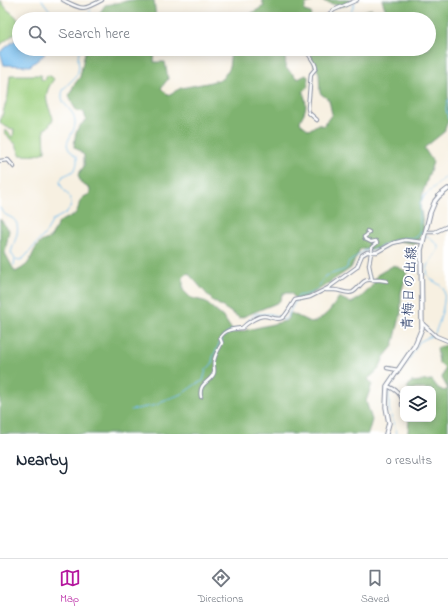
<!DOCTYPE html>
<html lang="en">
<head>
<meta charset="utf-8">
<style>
  body { margin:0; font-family:"Indie Flower","Klee One",sans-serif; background:#f6f6f7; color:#1f2937 }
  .controls { position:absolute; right:12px; bottom:12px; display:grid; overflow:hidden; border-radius:8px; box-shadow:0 2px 10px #0003 }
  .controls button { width:36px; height:36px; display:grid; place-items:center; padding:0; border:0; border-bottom:1px solid #e0e1e3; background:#fff; color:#1f2937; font:20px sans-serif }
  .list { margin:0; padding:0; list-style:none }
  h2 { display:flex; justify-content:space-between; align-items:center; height:52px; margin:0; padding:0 16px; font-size:17px }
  h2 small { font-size:13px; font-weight:400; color:#747a83 }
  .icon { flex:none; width:22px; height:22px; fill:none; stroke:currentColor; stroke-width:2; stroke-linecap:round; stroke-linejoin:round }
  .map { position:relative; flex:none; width:448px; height:434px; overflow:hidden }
  .search { position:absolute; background:#fff; box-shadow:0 2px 10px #0003; left:12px; right:12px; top:12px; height:44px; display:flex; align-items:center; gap:10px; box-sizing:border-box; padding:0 14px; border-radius:22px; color:#747a83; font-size:15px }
  .sheet { height:124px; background:#fff }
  nav { display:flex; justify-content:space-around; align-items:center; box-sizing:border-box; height:56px; border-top:1px solid #e0e1e3; background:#fff; font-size:11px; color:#747a83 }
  nav a { display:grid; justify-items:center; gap:2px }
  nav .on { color:#b5179e }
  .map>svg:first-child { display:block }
  .green { fill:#9fd181; stroke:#5d8070 }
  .forest { fill:#7fb36f; stroke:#4d7166 }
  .water { fill:#77beee; stroke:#4976a6 }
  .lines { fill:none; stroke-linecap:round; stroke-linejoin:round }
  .stream { stroke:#77beee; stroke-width:1 }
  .minor-casing { stroke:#8990a0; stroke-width:4.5 }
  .secondary-casing { stroke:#8990a0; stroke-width:5.5 }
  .minor { stroke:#fff; stroke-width:2.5 }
  .secondary { stroke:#fff; stroke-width:3.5 }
  .labels { text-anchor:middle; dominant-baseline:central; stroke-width:3.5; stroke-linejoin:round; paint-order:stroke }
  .street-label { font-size:14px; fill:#1b2f5e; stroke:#fff }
</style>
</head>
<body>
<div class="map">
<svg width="448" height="434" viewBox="0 0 448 434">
  <rect width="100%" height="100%" fill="#fff"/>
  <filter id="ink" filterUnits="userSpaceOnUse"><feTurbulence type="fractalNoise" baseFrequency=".025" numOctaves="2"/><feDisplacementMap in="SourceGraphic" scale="8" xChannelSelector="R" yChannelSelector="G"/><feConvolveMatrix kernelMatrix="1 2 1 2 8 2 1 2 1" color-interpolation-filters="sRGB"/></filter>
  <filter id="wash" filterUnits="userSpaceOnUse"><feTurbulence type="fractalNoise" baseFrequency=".012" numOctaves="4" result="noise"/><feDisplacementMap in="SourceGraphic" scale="16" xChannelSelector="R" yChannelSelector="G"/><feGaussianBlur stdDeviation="0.9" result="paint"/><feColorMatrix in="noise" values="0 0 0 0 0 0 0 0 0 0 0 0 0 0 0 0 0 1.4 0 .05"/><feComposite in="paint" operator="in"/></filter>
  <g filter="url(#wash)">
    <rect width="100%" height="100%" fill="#f7f0e1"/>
    <g class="green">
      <path d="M 0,0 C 3,3 5,8 9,11 C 17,17 19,18 19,30 L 0,45 Z"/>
      <path d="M 10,75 L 41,75 L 41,79 L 45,80 L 47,75 L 52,77 L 54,79 C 47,88 44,97 49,108 C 50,112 53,115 53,120 L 47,128 L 44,129 L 45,151 C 38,157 28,155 20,155 L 16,144 C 11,142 9,136 5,133 L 6,130 L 13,138 L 14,129 C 10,129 2,126 0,122 L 8,96 Z"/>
    </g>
    <g class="forest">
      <path d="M 132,0 L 154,0 L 156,19 L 96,19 L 105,5 Z"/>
      <path d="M 262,0 L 317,0 L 306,4 L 304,11 L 311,13 L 310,19 L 242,19 L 264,6 Z"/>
      <path d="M 319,0 L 351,0 L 345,6 L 336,5 Z"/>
      <path d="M 382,0 L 448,0 L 448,121 L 444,132 L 424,148 L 433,162 L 423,192 L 420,206 L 424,229 L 416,244 L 395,240 L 375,249 L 360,249 L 351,268 L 317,291 L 297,301 L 291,293 L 283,293 L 279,302 L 240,318 L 213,301 L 188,273 L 183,277 L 183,290 L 191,298 L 204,301 L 224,318 L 234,333 L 286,321 L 291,313 L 312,323 C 324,318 332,309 339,297 L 351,303 C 362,298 374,287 377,275 L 394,265 L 407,272 L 401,293 L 401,313 L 393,346 L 384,357 L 379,369 L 368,379 L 372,384 L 366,401 L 372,420 L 368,434 L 0,434 L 0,219 L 9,230 L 5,253 L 15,272 C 19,270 25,267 28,263 C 33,256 34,248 41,242 C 44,240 48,240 51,237 C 55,231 55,226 61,221 C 64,218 71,218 74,215 C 83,205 74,200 90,194 L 90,189 L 81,183 L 78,175 L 84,166 L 84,155 L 74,147 C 75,134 76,128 86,120 L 84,112 L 77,111 L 73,105 L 69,96 L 74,85 L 80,77 L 85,52 L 89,49 L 155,49 L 154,62 L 165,62 L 168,79 L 161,88 L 168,95 L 181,88 L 207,83 L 222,79 L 229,69 L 231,49 L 293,49 L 285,57 L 286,68 L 298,79 L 306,75 L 308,77 L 308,86 L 303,92 C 305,98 307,104 305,110 C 304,115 300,118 300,123 L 309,130 L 318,124 L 323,126 L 332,114 L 329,100 L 320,93 L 319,73 L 313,62 L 308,49 L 429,49 L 429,19 L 389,19 Z"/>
      <path d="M 372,9 L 380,19 L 357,19 L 363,11 Z"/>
      <path d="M 445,345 L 448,347 L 448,434 L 406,434 L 408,432 L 409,419 L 433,419 L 433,389 L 409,389 L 407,388 L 411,382 L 432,380 L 438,388 L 444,391 L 448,389 L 442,378 L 445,369 L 439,363 L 437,348 Z"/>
    </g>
    <path class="water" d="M 19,37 L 19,49 L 41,49 L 45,54 L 30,66 L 4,65 L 0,52 Z"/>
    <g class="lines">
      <g class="stream">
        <path d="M 42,0 L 56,19"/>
        <path d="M 351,12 L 355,2"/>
        <path d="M 85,19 L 91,10"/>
        <path d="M 448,100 L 446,108 L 448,119"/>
        <path d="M 0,208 C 3,214 6,215 12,218 C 24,226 13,243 11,253 L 15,259 L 14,265"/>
        <path d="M 423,234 L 420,231 L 420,203 L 424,196 L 448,175"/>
        <path d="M 426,236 L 437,244 L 439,248 C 436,254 427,264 427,270 C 427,281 437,281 443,288 C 448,297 439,324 435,333"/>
        <path d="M 15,259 L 20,260 L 24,258 L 45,234 L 53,220 L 66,213 L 71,206 C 72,193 62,192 60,182 L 63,176 C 73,172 78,170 77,157 L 69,150 L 67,145 C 68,137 76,130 75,121 C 75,110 60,105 62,94 C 63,85 75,81 78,72 C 81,63 74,55 82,49"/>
        <path d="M 282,319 L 284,320 L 287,317 L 298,296 C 316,293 316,291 325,276 L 344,270 L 347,268 L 348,263 L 364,251 L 377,249 L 395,240 L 405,238 L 415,238 L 418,236 L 420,231"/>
        <path d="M 246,323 L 255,314 L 271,314 L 279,317"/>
        <path d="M 131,410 L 157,405 L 162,401 L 182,394 L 196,384 L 203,381 L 206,370 L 212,364 L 213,357 L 222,338 L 230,331 L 240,329"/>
        <path d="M 397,434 L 389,409 L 389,390 L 393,381 L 407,363 L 419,342 L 433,335"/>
      </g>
    </g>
  </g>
  <g filter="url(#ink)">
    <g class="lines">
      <g class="minor-casing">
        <g id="minor">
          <path d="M 63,0 C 83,10 82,11 102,0"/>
          <path d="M 323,19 L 334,10 L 357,0"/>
          <path d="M 307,49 C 308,57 315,60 316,68 L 311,74 L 308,108 L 309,113 L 317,120"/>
          <path d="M 0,161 L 8,160 L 14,167"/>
          <path d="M 367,231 L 369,232 L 367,235 L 364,237 L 365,239 L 371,242 L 376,241 L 377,243 L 372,247 L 369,265 L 372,280 L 380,280 L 387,281"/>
          <path d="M 425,232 L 435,232 L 448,226"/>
          <path d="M 326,290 C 328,290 330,290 333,290 C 339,289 347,295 353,292 C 360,288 362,278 372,280"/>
          <path d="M 422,323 L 436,336 L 448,341"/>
          <path d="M 387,368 L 398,370"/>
          <path d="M 387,386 C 396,389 404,396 402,405"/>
          <path d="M 201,397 C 198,382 211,382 214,373 C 215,370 213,365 214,361 C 215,354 219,349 222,343 L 220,338 C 225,329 233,329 242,328 C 247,323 257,316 264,316 C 270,316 276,321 282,318 C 286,316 292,304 295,300 L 310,297 L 328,288 L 357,267 L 362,255 L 367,252 L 377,252 L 393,243 L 405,240 L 423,242"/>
        </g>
      </g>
      <g class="secondary-casing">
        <path id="secondary" d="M 386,434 L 389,423 L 386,407 L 387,386 L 415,345 L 422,328 L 421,250 L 430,213 L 435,201 L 439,196 L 448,189"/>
      </g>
      <use href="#minor" class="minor"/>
      <use href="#secondary" class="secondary"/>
    </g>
  </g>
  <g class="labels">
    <g class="street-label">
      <text transform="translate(410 288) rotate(-87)">青梅日の出線</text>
    </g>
  </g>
</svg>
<div class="controls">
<button><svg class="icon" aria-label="layers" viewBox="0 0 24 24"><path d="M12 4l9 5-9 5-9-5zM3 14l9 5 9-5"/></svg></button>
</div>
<div class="search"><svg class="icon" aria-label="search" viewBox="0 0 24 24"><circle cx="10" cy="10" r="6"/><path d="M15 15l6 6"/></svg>Search here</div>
</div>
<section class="sheet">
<h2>Nearby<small>0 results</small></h2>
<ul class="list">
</ul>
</section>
<nav>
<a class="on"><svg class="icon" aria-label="map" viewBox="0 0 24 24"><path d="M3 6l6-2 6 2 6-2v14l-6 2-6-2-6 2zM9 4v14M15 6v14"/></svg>Map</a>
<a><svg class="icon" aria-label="directions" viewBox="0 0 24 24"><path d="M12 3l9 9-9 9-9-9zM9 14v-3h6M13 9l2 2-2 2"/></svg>Directions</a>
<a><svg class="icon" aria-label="saved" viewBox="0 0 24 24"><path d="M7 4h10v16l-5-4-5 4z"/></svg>Saved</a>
</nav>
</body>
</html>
